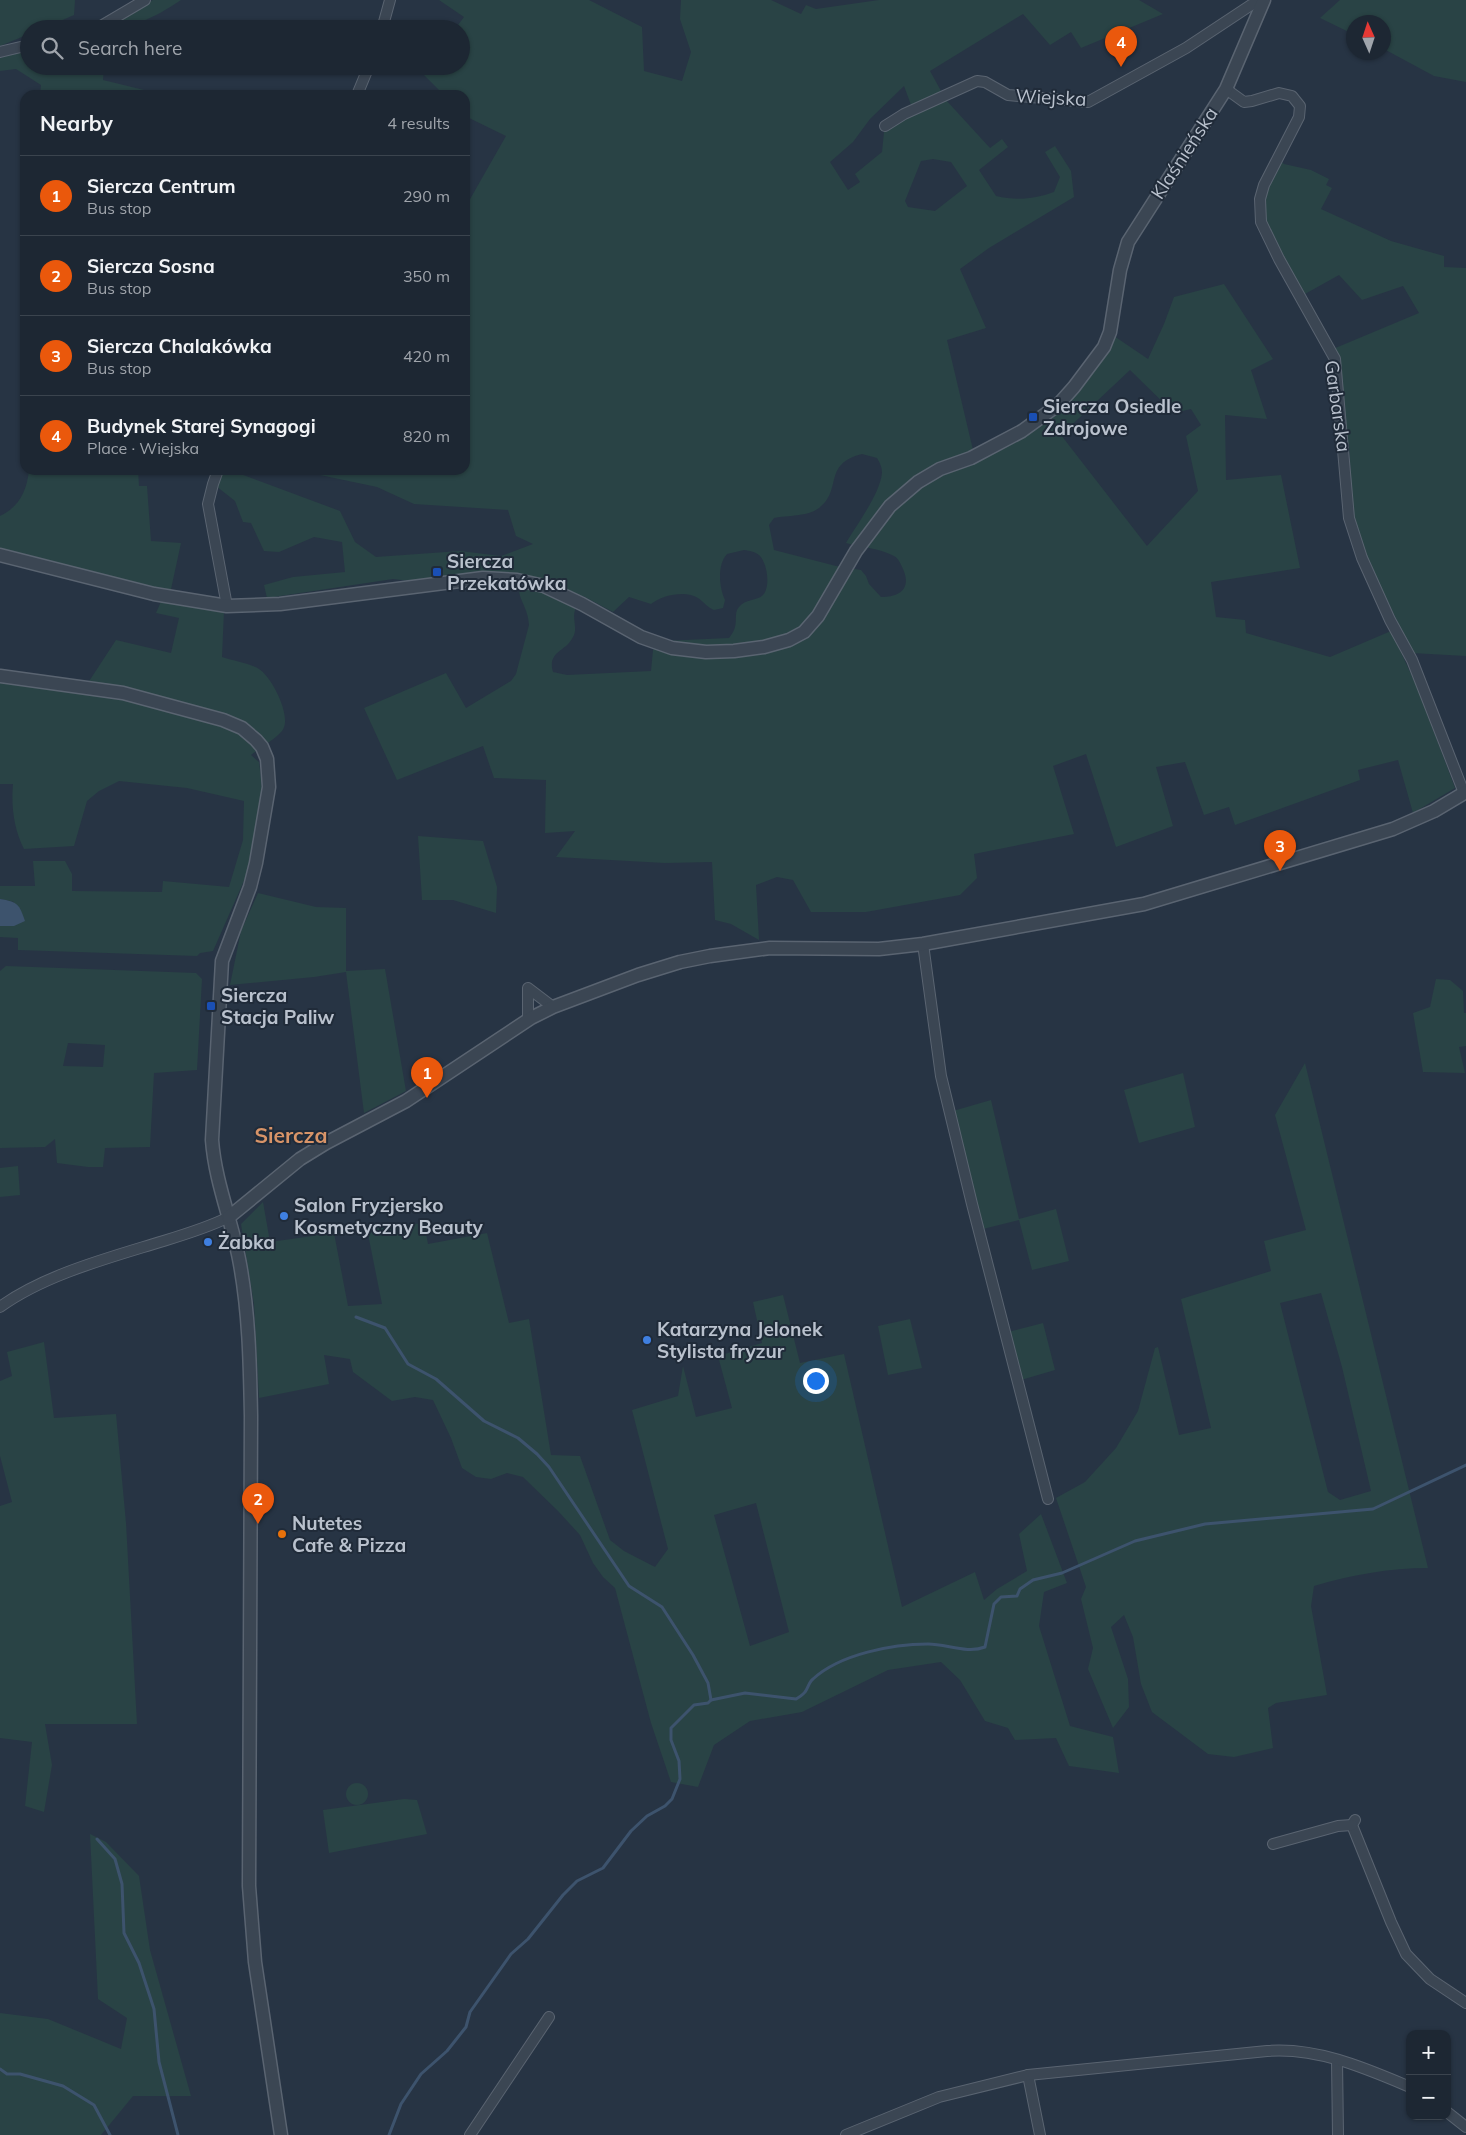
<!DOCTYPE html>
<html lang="en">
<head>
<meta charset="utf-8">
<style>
  body { margin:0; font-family:Mulish,sans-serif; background:#2a333f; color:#f1f3f6 }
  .controls { position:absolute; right:15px; bottom:15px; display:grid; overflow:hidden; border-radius:10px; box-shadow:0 1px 4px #0004 }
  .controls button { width:45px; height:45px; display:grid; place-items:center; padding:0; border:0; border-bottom:1px solid #3b444e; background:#1d2733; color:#f1f3f6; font:25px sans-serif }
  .compass { position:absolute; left:1346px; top:15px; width:45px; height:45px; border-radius:50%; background:#1d2733; box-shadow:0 1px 4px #0004; rotate:357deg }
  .you { position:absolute; left:815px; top:1380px; width:18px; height:18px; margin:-12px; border:4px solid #fff; border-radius:50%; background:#1a73e8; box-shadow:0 0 0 8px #1a73e833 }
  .badge { display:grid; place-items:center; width:32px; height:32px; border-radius:50%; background:#ea580c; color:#fff; font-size:16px; font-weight:700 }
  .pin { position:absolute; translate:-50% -41px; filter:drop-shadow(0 1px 2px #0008) }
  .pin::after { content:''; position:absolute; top:26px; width:18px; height:15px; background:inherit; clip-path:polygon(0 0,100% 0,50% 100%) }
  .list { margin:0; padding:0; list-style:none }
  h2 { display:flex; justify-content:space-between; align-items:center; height:65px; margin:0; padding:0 20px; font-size:21px }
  h2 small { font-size:16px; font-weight:400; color:#a0a5ac }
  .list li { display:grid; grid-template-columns:32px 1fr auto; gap:15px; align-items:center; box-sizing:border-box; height:80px; padding:0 20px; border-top:1px solid #3b444e }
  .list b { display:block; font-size:19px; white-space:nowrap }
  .list p { margin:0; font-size:16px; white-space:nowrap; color:#a0a5ac }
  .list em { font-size:16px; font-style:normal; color:#a0a5ac }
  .icon { flex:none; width:28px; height:28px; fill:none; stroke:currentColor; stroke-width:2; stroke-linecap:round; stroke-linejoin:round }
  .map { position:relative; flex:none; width:1466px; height:2135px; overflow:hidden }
  .search { position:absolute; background:#1d2733; box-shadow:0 1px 4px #0004; left:20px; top:20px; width:450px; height:55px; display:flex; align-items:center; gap:12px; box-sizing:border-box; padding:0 18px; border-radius:28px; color:#a0a5ac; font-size:19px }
  .panel { position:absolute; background:#1d2733; box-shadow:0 1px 4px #0004; left:20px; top:90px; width:450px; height:385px; border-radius:15px }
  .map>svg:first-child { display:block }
  .green { fill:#294345; fill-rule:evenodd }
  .water { fill:#3d536d }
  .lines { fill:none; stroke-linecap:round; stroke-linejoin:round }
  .stream { stroke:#3d536d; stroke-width:3 }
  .minor-casing { stroke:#5a6471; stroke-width:12 }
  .tertiary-casing { stroke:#5a6471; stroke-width:15 }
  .minor { stroke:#3b4653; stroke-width:10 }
  .tertiary { stroke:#3b4653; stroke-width:12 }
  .transit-dot { fill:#1a4fb4; stroke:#202b39; stroke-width:2 }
  .shop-dot { fill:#3f7fe0; stroke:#202b39; stroke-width:2 }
  .food-dot { fill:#e8710a; stroke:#202b39; stroke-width:2 }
  .labels { text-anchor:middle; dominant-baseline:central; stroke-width:4; stroke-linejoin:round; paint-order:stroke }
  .street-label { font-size:19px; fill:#b9c1cd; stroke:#202b39 }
  .poi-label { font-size:19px; font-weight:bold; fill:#b9c1cd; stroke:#202b39; text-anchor:start }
  .quarter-label { font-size:21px; font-weight:bold; fill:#d89468; stroke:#202b39 }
</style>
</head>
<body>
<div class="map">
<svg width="1466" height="2135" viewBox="0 0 1466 2135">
  <rect width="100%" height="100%" fill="#273444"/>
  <g class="green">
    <path d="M 0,0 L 75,0 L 74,15 L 42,29 L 29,29 L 29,34 L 0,46 Z"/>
    <path d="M 153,0 L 181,0 C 154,18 132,29 99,29 Z"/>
    <path d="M 439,0 L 589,0 L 642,27 L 644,71 L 682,81 L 691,52 L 680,19 L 681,0 L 771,0 L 801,14 L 806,5 L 816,9 L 879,0 L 1139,0 L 1163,14 L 1081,48 L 1071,32 L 1050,45 L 1023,14 L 930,71 L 946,100 L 990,148 L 1002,139 L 1008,147 L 979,170 L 996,196 C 1017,201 1034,199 1054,192 L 1060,177 L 1045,152 L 1055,146 L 1071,171 L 1074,197 L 989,248 L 960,269 L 986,328 L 947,340 L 973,450 L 978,460 L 1052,419 L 1105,353 L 1114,336 L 1148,359 L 1164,324 L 1174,297 L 1224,284 L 1273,359 L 1251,370 L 1267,419 L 1225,415 L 1226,480 L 1281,475 L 1300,568 L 1211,582 L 1216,617 L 1245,620 L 1246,633 L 1330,657 L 1391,631 L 1417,687 L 1455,788 L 1413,813 L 1398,760 L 1358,770 L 1360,780 L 1235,825 L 1229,807 L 1204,815 L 1185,762 L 1156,767 L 1173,826 L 1116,847 L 1086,754 L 1053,766 L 1074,834 L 974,854 L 977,878 L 960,895 L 866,912 L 811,912 L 793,880 L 777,877 L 756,885 L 759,940 L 731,924 L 715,920 L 712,862 L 665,863 L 556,857 L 575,831 L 545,833 L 546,780 L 494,778 L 483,746 L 397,780 L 364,708 L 446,673 L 466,708 L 511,681 L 516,674 L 529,625 C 528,603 514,599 520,574 L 468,574 L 410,581 L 393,579 L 267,598 L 264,585 L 293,577 L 345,572 L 342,542 L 314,537 L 279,552 L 264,551 L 251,523 L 243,522 L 235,501 L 216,486 L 222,470 L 230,470 L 340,511 L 355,542 L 376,557 L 460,551 L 501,556 L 533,544 L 516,536 L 508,510 L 414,504 L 377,487 L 320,475 L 324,470 L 465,470 L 465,208 L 506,136 L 465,116 L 465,95 L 444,95 L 420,71 L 424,66 L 461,66 L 461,29 L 455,29 L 464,17 ZM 904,86 L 914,113 L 903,118 L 884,132 L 882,152 L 855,174 L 860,182 L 848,190 L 830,162 L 853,142 L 870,119 ZM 933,159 L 951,162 L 967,186 L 935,211 L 908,207 L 905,201 L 921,161 ZM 1130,370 L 1174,413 L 1191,409 L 1201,425 L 1186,436 L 1198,491 L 1147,546 L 1061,435 ZM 862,454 L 877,458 C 880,463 882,467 882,473 C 880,494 857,524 846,543 C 861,547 878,548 892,555 C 899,558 900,563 903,569 C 912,589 899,597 881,597 L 869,584 L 866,576 L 861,570 L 836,566 L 774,550 L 769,525 L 774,518 C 788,515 807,517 819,508 C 843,490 822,464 862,454 ZM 744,550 C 750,551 754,551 759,555 C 767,562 771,586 763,595 C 757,601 745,599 739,607 C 732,615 741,624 729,638 L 663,641 L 653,650 L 651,671 L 567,675 L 553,672 C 547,651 566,652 573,637 C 578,629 572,619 575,610 C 576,605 580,600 583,596 L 613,612 L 629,597 L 651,604 C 662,595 686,590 698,598 C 704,602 707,607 714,610 L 723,608 L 725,600 C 719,587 717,565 727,554 Z"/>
    <path d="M 1340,0 L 1466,0 L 1466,82 L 1434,76 L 1384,49 L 1384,22 L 1354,22 L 1353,34 L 1320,18 Z"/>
    <path d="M 29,50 L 29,66 L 104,66 L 103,80 L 144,90 L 144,95 L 40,95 L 41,85 L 16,69 L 0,71 L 0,58 Z"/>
    <path d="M 1281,161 L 1284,164 L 1311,170 L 1329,179 L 1326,185 L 1332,188 L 1321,209 L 1391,241 L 1444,256 L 1444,267 L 1466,268 L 1466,656 L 1412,653 L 1356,534 L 1353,519 L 1349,444 L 1346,440 L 1333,349 L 1419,313 L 1403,286 L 1362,300 L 1339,275 L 1305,294 C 1287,266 1254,222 1266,188 C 1269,179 1276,169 1281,161 Z"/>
    <path d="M 29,470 L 138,470 L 139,486 L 147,486 L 151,541 L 181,543 L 168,603 L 224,611 L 222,657 C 233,661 250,663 259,669 C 272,677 293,718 282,731 C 274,740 260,748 251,755 L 259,762 L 262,788 L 254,858 L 213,951 L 200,953 L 197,956 L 18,950 L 18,938 L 0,937 L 0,926 L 14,926 L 14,902 L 0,899 L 0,886 L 35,886 L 33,861 L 65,861 L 72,874 L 72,891 L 162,892 L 163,881 L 229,887 L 243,840 L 244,801 L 187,788 L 119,781 L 99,791 L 87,801 L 74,846 L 24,849 C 14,829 11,807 13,784 L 0,784 L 0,682 L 82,692 L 116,640 L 171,653 L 179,618 L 156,613 L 166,590 L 0,548 L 0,516 C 19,507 27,491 29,470 Z"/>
    <path d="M 418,836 L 483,841 L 497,887 L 496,913 L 453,900 L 422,900 Z"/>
    <path d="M 258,893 L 316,907 L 346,908 L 346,971 L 385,969 L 406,1091 L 364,1113 L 346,972 L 314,977 L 230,985 L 241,931 Z"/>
    <path d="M 6,966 L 196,973 L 202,979 L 197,1070 L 154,1073 L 150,1147 L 105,1148 L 103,1167 L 88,1167 L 57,1163 L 55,1139 L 45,1147 L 0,1148 L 0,971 ZM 68,1043 L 105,1045 L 103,1067 L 63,1066 Z"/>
    <path d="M 1436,979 L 1450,980 L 1463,991 L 1464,1013 L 1466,1013 L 1466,1046 L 1459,1047 L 1465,1073 L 1423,1072 L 1413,1013 L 1430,1007 Z"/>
    <path d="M 1305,1063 L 1428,1568 C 1389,1568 1351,1575 1314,1586 L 1311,1606 L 1327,1695 L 1276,1703 L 1268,1708 L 1273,1748 L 1234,1757 L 1208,1754 L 1152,1712 L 1141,1684 L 1133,1637 L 1124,1615 L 1111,1627 L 1128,1679 L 1129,1707 L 1113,1728 L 1088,1669 L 1093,1648 L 1081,1599 L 1086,1587 L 1056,1498 L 1085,1482 L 1116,1448 L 1138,1411 L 1155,1348 L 1158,1347 L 1179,1435 L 1211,1428 L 1181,1299 L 1271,1271 L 1264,1241 L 1306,1230 L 1275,1115 ZM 1321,1293 L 1342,1367 L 1371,1491 L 1340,1500 L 1328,1492 L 1280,1303 Z"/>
    <path d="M 1183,1073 L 1195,1127 L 1139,1143 L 1124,1090 Z"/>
    <path d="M 991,1100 L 1019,1219 L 1056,1209 L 1069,1261 L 1032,1270 L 1019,1220 L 983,1229 L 953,1111 Z"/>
    <path d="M 18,1166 L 20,1195 L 0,1197 L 0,1168 Z"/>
    <path d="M 263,1202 L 270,1242 L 334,1233 L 348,1306 L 382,1304 L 367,1229 L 424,1223 L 428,1244 L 487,1233 L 509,1323 L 529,1319 L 551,1455 L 580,1456 L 610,1540 L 624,1551 L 655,1567 L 668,1549 L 632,1410 L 678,1396 L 683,1366 L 696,1417 L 732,1408 L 718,1356 L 762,1343 L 753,1302 L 783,1295 L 800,1363 L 844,1354 L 902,1607 L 975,1572 L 984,1600 L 997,1589 L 1027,1571 L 1019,1534 L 1041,1514 L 1067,1583 L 1044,1592 L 1039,1626 L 1070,1726 L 1113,1737 L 1119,1773 L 1069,1766 L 1056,1738 L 1015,1740 L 1008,1728 L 985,1721 L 960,1680 L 941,1662 L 888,1670 L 802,1712 L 750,1721 L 714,1745 L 698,1787 L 671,1782 L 651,1723 L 615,1588 L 603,1577 L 593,1563 L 580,1535 L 558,1511 L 523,1477 L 507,1473 L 491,1479 L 476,1477 L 462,1468 L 451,1438 L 433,1400 L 415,1397 L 392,1401 L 353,1372 L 350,1359 L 324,1355 L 329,1384 L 259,1398 L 254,1304 L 241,1224 ZM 756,1503 L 789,1632 L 750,1646 L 714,1515 Z"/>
    <path d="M 910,1319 L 922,1368 L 888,1375 L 878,1326 Z"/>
    <path d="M 1043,1323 L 1055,1370 L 1021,1380 L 1008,1332 Z"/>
    <path d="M 44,1342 L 54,1418 L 116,1414 L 126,1523 L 137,1724 L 45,1724 L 52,1765 L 44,1812 L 25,1806 L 32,1742 L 0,1738 L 0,1506 L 12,1502 L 0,1456 L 0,1381 L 12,1376 L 7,1352 Z"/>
    <circle cx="357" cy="1794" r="11"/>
    <path d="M 404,1799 L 417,1800 L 427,1834 L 329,1853 L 323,1810 Z"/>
    <path d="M 90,1834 L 106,1842 L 139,1876 L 150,1950 L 191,2096 L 133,2096 L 101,2135 L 0,2135 L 0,2013 L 48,2019 L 121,2049 L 127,2018 L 98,1999 Z"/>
  </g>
  <path class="water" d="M 0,899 C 18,902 19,904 25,921 L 14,926 L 0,926 Z"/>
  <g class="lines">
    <g class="stream">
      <path d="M 356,1317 L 385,1328 L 408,1364 L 436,1379 L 484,1421 L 518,1438 L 537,1454 L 549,1467 L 629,1586 L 662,1607 L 693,1655 L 708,1683 L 711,1700"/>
      <path d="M 97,1839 L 115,1859 L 122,1884 L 124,1933 L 139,1963 L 154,2009 L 159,2062 L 178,2135"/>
      <path d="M 0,2069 L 7,2074 L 20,2074 L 63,2086 L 94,2105 L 110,2135"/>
      <path d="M 389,2135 L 401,2104 L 421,2074 L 447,2051 L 466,2027 L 470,2012 L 511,1954 L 528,1939 L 563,1895 L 577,1881 L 603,1868 L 631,1831 L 647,1816 L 665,1806 L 672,1799 L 680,1779 L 679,1761 L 671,1740 L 671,1728 L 694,1705 L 708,1703 L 711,1700 L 745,1693 L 796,1699 C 799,1697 803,1695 805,1692 C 808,1688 809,1682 813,1679 C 840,1654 893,1644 928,1644 C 947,1644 967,1654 985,1647 L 994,1604 L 1001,1597 L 1017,1596 L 1020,1589 L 1033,1580 L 1062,1573 L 1135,1541 L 1205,1524 L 1373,1509 L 1466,1465"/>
    </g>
    <g class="minor-casing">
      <g id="minor">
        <path d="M 92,29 L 101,26 L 145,0"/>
        <path d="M 382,29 L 390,0"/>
        <path d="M 0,52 L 29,45"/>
        <path d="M 1226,89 L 1244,102 L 1252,101 L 1279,93 L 1292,96 L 1300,106 L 1299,117 L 1264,185 L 1260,199 L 1261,222 L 1279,259 L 1335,359 L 1349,518 L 1362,558 L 1390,620 L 1412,660 L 1464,793"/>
        <path d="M 357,95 L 369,66"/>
        <path d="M 885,126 L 904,114 L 977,81 L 985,82 L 1008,95 L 1088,102 L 1186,48 L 1251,5 L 1264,0"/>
        <path d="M 218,470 L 213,484 L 208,504 L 227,606"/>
        <path d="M 923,944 L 941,1076 L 972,1204 L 1048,1499"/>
        <path d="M 528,1020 L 528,988 L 553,1007"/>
        <path d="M 0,1307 C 44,1275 108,1258 160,1242 C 183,1235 207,1228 229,1217"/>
        <path d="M 1355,1820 L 1352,1825 L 1391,1922 L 1406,1954 L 1430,1979 L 1466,2003"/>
        <path d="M 1273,1844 L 1338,1826 L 1352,1825"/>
        <path d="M 1337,2060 L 1338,2135"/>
        <path d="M 1028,2075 L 1040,2135"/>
        <path d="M 1447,2112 L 1466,2127"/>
        <path d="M 470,2135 L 549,2017"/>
        <path d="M 846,2135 L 939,2097 L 1028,2075 L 1267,2051 C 1317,2047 1365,2068 1410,2087"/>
      </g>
    </g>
    <g class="tertiary-casing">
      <g id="tertiary">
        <path d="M 0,555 L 154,594 L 227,606 L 280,604 L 483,578 L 517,580 L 544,586 L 582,604 L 641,637 L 672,648 L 706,652 L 734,651 L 764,647 L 789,640 L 804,632 L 818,616 L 856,551 L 890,506 L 918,482 L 940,469 L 971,458 L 1022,431 L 1058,405 L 1074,387 L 1104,347 L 1110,332 L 1120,270 L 1128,242 L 1226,89 L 1264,0"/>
        <path d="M 0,676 L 123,693 L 223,720 L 242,728 L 256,740 L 262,747 L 267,759 L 269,787 L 256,863 L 250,887 L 222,961 L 212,1140 C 215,1181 231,1219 239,1259 C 249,1310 250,1364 251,1416 L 249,1886 L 255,1962 L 281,2135"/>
        <path d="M 229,1217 L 300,1159 L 326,1143 L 406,1101 L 531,1018 L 553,1007 L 638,975 L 680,962 L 710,956 L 770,948 L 879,949 L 923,944 L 1144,904 L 1393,829 L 1434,811 L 1466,792"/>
      </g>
    </g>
    <use href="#minor" class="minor"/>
    <use href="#tertiary" class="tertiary"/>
  </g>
  <g class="transit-dot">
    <rect x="1028" y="412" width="10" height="10" rx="2.5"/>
    <rect x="432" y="567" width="10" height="10" rx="2.5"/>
    <rect x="206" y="1001" width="10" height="10" rx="2.5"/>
  </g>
  <g class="shop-dot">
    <circle cx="284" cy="1216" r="5"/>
    <circle cx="208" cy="1242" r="5"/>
    <circle cx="647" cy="1340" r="5"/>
  </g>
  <circle class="food-dot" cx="282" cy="1534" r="5"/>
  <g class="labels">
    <g class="street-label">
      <text transform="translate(1051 97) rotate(3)">Wiejska</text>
      <text transform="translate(1184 153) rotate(-57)">Klaśnieńska</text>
      <text transform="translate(1338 406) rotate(82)">Garbarska</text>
    </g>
    <g class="poi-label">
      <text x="1043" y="406">Siercza Osiedle<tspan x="1043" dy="22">Zdrojowe</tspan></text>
      <text x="447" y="561">Siercza<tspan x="447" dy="22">Przekatówka</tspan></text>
      <text x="221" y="995">Siercza<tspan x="221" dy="22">Stacja Paliw</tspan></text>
      <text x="294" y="1205">Salon Fryzjersko<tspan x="294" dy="22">Kosmetyczny Beauty</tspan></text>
      <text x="218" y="1242">Żabka</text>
      <text x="657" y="1329">Katarzyna Jelonek<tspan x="657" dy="22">Stylista fryzur</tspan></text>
      <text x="292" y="1523">Nutetes<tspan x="292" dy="22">Cafe &amp; Pizza</tspan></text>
    </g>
    <g class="quarter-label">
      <text x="291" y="1135">Siercza</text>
    </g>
  </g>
</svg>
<div class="controls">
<button>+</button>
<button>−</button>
</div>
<svg class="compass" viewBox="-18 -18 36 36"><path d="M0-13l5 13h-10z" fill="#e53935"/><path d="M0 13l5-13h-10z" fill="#a0a5ac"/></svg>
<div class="you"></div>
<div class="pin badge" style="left:427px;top:1098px">1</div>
<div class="pin badge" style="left:258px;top:1524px">2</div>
<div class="pin badge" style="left:1280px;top:871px">3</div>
<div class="pin badge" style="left:1121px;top:67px">4</div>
<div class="search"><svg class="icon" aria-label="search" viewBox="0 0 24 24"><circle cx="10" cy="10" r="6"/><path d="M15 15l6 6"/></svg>Search here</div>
<section class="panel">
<h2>Nearby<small>4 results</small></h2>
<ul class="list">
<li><span class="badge">1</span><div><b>Siercza Centrum</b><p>Bus stop</p></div><em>290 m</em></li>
<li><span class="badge">2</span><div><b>Siercza Sosna</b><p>Bus stop</p></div><em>350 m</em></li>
<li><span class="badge">3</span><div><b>Siercza Chalakówka</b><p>Bus stop</p></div><em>420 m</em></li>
<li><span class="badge">4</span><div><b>Budynek Starej Synagogi</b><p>Place · Wiejska</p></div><em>820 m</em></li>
</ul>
</section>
</div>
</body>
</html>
